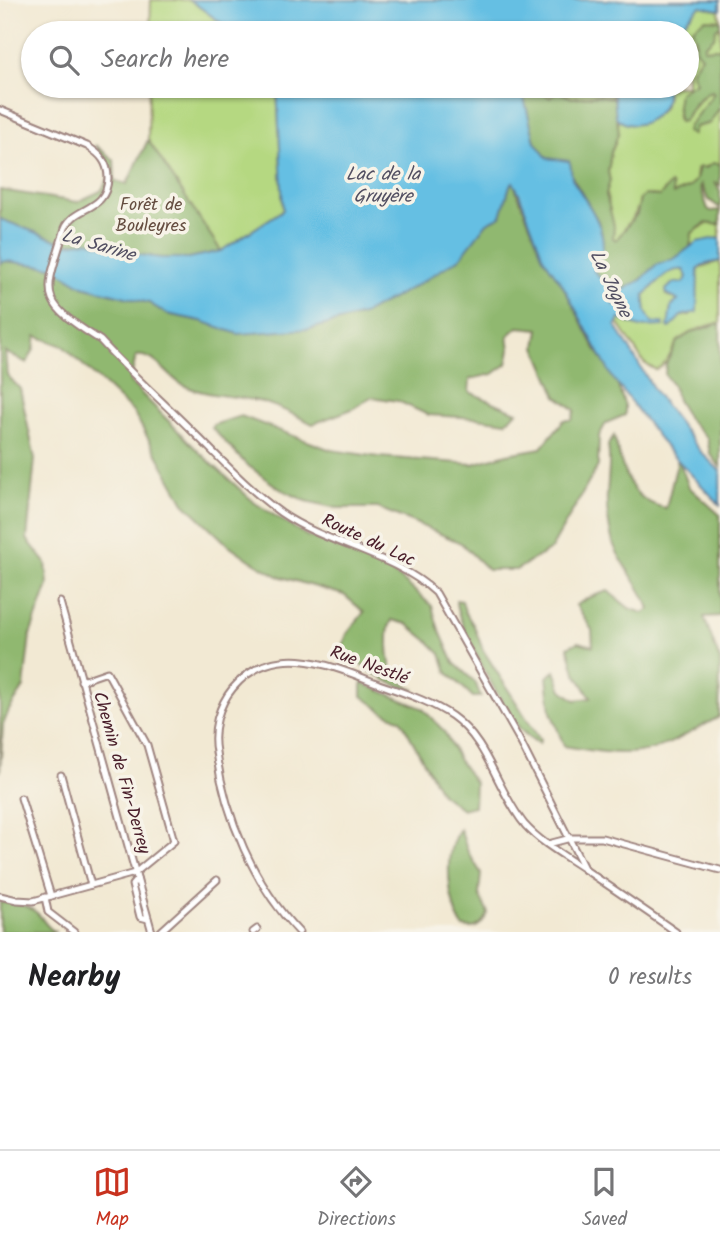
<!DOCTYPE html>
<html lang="en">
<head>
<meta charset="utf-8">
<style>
  body { margin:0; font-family:Kalam,sans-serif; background:#f6f6f6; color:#202124 }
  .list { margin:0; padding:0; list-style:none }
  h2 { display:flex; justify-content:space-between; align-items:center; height:91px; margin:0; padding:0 28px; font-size:30px }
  h2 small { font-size:23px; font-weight:400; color:#757577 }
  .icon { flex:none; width:38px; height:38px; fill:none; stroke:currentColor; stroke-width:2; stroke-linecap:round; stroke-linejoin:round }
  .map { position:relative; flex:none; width:720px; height:932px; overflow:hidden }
  .search { position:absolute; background:#fff; box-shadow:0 2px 5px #0004; left:21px; right:21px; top:21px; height:77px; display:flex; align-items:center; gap:18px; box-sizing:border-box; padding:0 24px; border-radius:38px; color:#757577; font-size:26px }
  .sheet { height:217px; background:#fff }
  nav { display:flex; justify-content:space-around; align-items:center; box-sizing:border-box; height:98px; border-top:2px solid #e0e0e0; background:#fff; font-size:19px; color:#757577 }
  nav a { display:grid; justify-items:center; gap:4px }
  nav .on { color:#c8321e }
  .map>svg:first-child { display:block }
  .green { fill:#b5d881; stroke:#807c56; stroke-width:2 }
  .forest { fill:#90b86f; stroke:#6d6c4d; stroke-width:2 }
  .water { fill:#65bfe3; stroke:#586f87; stroke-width:2 }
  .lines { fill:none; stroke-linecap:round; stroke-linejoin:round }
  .street-casing { stroke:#9e847f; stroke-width:9 }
  .street { stroke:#fff; stroke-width:5 }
  .labels { text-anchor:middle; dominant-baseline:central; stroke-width:7; stroke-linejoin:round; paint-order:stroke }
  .park-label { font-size:18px; fill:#654d40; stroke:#f7f3e8 }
  .street-label { font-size:18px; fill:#4a1f2b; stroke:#f7f3e8 }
  .water-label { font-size:19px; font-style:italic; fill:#524f62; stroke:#f7f3e8 }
</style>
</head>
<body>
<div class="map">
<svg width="720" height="932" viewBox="0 0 720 932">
  <rect width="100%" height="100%" fill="#f7f3e8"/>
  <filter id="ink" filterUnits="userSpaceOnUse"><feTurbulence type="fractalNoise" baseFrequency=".0143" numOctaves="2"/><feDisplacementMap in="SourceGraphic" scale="14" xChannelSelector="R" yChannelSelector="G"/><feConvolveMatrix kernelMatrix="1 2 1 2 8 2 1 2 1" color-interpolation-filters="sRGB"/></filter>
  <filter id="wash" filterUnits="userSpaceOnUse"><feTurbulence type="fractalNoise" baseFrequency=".00686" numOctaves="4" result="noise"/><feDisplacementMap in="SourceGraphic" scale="28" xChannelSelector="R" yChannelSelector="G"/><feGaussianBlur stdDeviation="1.57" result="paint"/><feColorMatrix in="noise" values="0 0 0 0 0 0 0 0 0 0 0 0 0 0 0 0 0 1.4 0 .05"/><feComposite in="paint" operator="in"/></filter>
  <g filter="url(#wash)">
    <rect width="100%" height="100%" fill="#f2e9d3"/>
    <g class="green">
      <path d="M 151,0 L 190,0 L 235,33 L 150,33 Z"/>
      <path d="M 700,6 L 719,10 L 720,20 L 705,19 L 696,27 L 694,44 L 701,56 L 691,72 L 696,82 L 687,90 L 681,91 L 677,106 L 677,119 L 685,117 L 707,92 L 712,91 L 715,93 L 688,127 L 693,134 L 695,127 L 708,124 L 720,107 L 720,164 C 712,163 706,168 697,169 L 696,180 L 690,187 L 673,194 L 668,187 L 660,196 L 650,195 L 640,199 C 637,219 625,222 619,239 L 616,240 L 613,239 L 606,189 L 610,181 L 608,172 L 611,152 L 615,144 L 619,120 C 639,130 672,114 666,89 L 671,89 L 672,86 L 687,86 L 687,33 L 678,33 L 684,22 Z"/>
      <path d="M 720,26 L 720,48 L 704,49 L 705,43 L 714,37 L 716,29 Z"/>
      <path d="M 149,86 L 277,86 L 283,210 L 221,251 L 148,140 Z"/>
      <path d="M 535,86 L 607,86 L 614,98 L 598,95 L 572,98 L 565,94 L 553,95 L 550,98 Z"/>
      <path d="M 710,222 L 720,225 L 720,239 L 698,242 L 690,247 L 692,233 Z"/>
      <path d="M 720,261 L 720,323 C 707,325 684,333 676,344 C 669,355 669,363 656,370 L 644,363 L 617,321 L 619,319 L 637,326 L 663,326 L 652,324 L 646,312 L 644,295 C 657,285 665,268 684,270 L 687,277 L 684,284 L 673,283 L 666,290 L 666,295 L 678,300 L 670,311 L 672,325 L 681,316 L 690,315 L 697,296 L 698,269 Z"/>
    </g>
    <g class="forest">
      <path d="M 705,19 L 720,20 L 720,26 L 716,29 L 714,37 L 704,46 L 704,49 L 720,48 L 720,107 L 710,123 L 695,127 L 692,135 L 687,132 L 688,127 L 714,93 L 712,91 C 699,94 689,110 684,121 L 679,122 L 677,106 L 679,92 L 696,82 L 691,72 L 701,56 L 695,49 L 696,38 L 692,29 Z"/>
      <path d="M 521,86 L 535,86 L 550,98 L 557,91 L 572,98 L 598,95 L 614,98 L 619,132 L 611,152 L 608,172 L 610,181 L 606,194 L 614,226 L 613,238 L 616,240 L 637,214 L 640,199 L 644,195 L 660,196 L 670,184 L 672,186 L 673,194 L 690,187 L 696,180 L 699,167 L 706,168 L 713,163 L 720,164 L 720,186 L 715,182 L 720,192 L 720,208 L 708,199 L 701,184 L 700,186 L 708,209 L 711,211 L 720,210 L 720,225 L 706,223 L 692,233 L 690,247 L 687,250 L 674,259 L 656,266 L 641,280 L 621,291 L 617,305 L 613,305 L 611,292 L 594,271 L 602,247 L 598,221 L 571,175 L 547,158 L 535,142 Z"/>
      <path d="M 148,140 L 221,251 L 189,258 L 161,258 L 128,253 L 88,241 L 67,244 L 0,219 L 0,190 L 77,202 L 101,191 L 108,179 L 108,166 L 95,145 L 114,160 L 115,181 L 127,184 Z"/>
      <path d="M 513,182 L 543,257 L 562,284 L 593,344 L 616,381 L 625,406 L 625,415 L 606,423 L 599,436 L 598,466 L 551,549 L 516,570 L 488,570 L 461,543 L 413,522 L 378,508 L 336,508 L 306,501 L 280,489 L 246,464 L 212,428 L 213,425 L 241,416 L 331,450 L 379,457 L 473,464 L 507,454 L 541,448 L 564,420 L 572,420 L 575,410 L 557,396 L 536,347 L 539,329 L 518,327 L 508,336 L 510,349 L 507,364 L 493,374 L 470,379 L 469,392 L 517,412 L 506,422 L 477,418 L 428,415 L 398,401 L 371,397 L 352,409 L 313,424 C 297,416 280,407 262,402 C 236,395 206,397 181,384 C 166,375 155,353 136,356 L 130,382 L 199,452 L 255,503 L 307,536 L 344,547 L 366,558 L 400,578 L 432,606 L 438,627 L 454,663 L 475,682 L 481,697 L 473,697 L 447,672 L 441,654 L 428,641 L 407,624 L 392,620 C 388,627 388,633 388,641 C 388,669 392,677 415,690 C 386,685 363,669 342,648 L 347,634 L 364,612 L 344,595 L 278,576 L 250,560 L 226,543 L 184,503 L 134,413 L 63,346 L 36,336 L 34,349 L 27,363 L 5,352 L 7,375 L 20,389 L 35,459 L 27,539 L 46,563 L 48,585 L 30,635 L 24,687 L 9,710 L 3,725 L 0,773 L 0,263 L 6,261 L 52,267 L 83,286 L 149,303 L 167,314 L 201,321 L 313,328 L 362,315 L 417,285 L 460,258 L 487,223 L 501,216 L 510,185 Z"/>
      <path d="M 720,323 L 720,467 L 710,453 L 707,438 L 689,420 L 677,400 L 673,386 L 665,375 L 666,364 L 677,342 L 690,333 Z"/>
      <path d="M 614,436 C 623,469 628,501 666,508 L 678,459 L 689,487 L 720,515 L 720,616 L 704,617 L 720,661 L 719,717 C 694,730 668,748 639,752 C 614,755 588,750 564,746 L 551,712 L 547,677 L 555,671 L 562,690 L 575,700 L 591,698 L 575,672 L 568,647 L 578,642 L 593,646 L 592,630 L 576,605 L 590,597 L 608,591 L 629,608 L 643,613 L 650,609 C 641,585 622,567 613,543 C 609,529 606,508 607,494 C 608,477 611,462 608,445 Z"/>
      <path d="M 456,600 L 462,601 L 465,612 L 474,626 L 483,650 L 540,740 L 539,744 C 533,740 527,736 522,731 C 506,715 455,620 456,600 Z"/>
      <path d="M 362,683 L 422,708 L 444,731 L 458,759 L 475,783 L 474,806 L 462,809 L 441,793 L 401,720 L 384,712 L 362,696 Z"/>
      <path d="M 460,829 L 468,852 L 481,873 L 479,895 L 488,913 C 482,924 477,931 463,927 C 448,905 442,852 460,829 Z"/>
      <path d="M 0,902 C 13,902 30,905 39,915 C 45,922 47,928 56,932 L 0,932 Z"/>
    </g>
    <g class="water">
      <path d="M 190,0 L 720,0 L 720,10 L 700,6 L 684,22 L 678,33 L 235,33 Z"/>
      <path d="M 277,86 L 521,86 L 535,142 L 547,158 L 569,161 C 573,168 569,175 574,182 C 586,201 610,231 601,256 C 599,262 596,265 594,271 L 610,288 L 613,305 L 619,302 L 621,291 L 641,280 L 656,265 L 674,259 L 697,242 L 716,238 L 720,239 L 720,261 L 706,264 L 698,269 L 697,312 L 681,316 L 670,328 L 668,327 L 671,307 L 678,300 L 666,294 L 666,290 L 673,283 L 684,283 L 687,277 L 684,270 C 665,268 657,285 644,295 L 646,312 L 652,323 L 663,323 L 664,326 L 640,327 L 620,319 L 616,326 L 656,393 L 701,452 L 720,471 L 720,505 L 668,450 L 612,377 L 562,284 L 543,257 L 519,193 L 513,182 L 510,185 L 501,216 L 487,223 L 460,258 L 417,285 L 362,315 L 310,329 L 238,334 L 201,321 L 167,314 L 149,303 L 83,286 L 52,267 L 6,261 L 0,263 L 0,219 L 67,244 L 88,241 L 128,253 L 161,258 L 189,258 L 221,251 L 283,210 Z"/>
      <path d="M 607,86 L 665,86 C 673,112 635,138 616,117 L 614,96 Z"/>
    </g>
  </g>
  <g filter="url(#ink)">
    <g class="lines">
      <g class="street-casing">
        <g id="street">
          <path d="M 0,110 L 87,146 C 100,154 108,162 108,178 C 107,212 75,205 65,228 C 45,296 35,299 100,340 C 129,372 161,400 191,430 C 220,458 248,489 281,513 C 329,546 393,553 436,593 L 519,739 L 585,870"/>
          <path d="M 60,602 L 152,932"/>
          <path d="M 61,775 L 91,885"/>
          <path d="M 21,798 L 51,896"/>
          <path d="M 548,844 L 571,838 L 602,838 L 720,870"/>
          <path d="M 137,879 L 132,885 L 140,917 L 148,919"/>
          <path d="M 0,896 L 17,900 L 33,901 L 135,873 L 174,841 L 147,745 L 107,672 L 81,681"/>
          <path d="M 45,897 L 48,912 L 74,932"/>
          <path d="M 160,932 L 217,880"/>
          <path d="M 253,932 L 257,929"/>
          <path d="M 299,932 C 254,885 225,817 216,752 C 212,730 218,706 233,688 C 274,640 330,665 379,684 C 404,693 430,701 452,716 C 489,742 497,791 525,825 C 541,843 565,856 584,869 C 615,890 646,911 676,932"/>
        </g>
      </g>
      <use href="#street" class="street"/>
    </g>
  </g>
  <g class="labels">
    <g class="park-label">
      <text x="151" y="205">Forêt de<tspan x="151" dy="21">Bouleyres</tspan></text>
    </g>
    <g class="street-label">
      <text transform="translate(368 541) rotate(25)">Route du Lac</text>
      <text transform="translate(369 666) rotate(20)">Rue Nestlé</text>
      <text transform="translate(121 773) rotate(74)">Chemin de Fin-Derrey</text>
    </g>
    <g class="water-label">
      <text x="383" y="175">Lac de la<tspan x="383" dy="22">Gruyère</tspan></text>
      <text transform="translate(98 246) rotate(16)">La Sarine</text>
      <text transform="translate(610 284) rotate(64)">La Jogne</text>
    </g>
  </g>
</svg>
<div class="search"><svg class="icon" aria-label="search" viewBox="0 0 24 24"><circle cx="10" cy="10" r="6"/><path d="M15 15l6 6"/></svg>Search here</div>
</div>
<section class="sheet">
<h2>Nearby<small>0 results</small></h2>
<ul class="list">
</ul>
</section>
<nav>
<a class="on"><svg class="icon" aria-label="map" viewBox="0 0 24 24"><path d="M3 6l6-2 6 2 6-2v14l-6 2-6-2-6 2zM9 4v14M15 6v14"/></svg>Map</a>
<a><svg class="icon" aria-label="directions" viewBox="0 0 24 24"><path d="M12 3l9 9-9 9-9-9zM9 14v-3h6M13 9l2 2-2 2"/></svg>Directions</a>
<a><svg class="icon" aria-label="saved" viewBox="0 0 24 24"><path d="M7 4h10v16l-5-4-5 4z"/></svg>Saved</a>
</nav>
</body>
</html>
